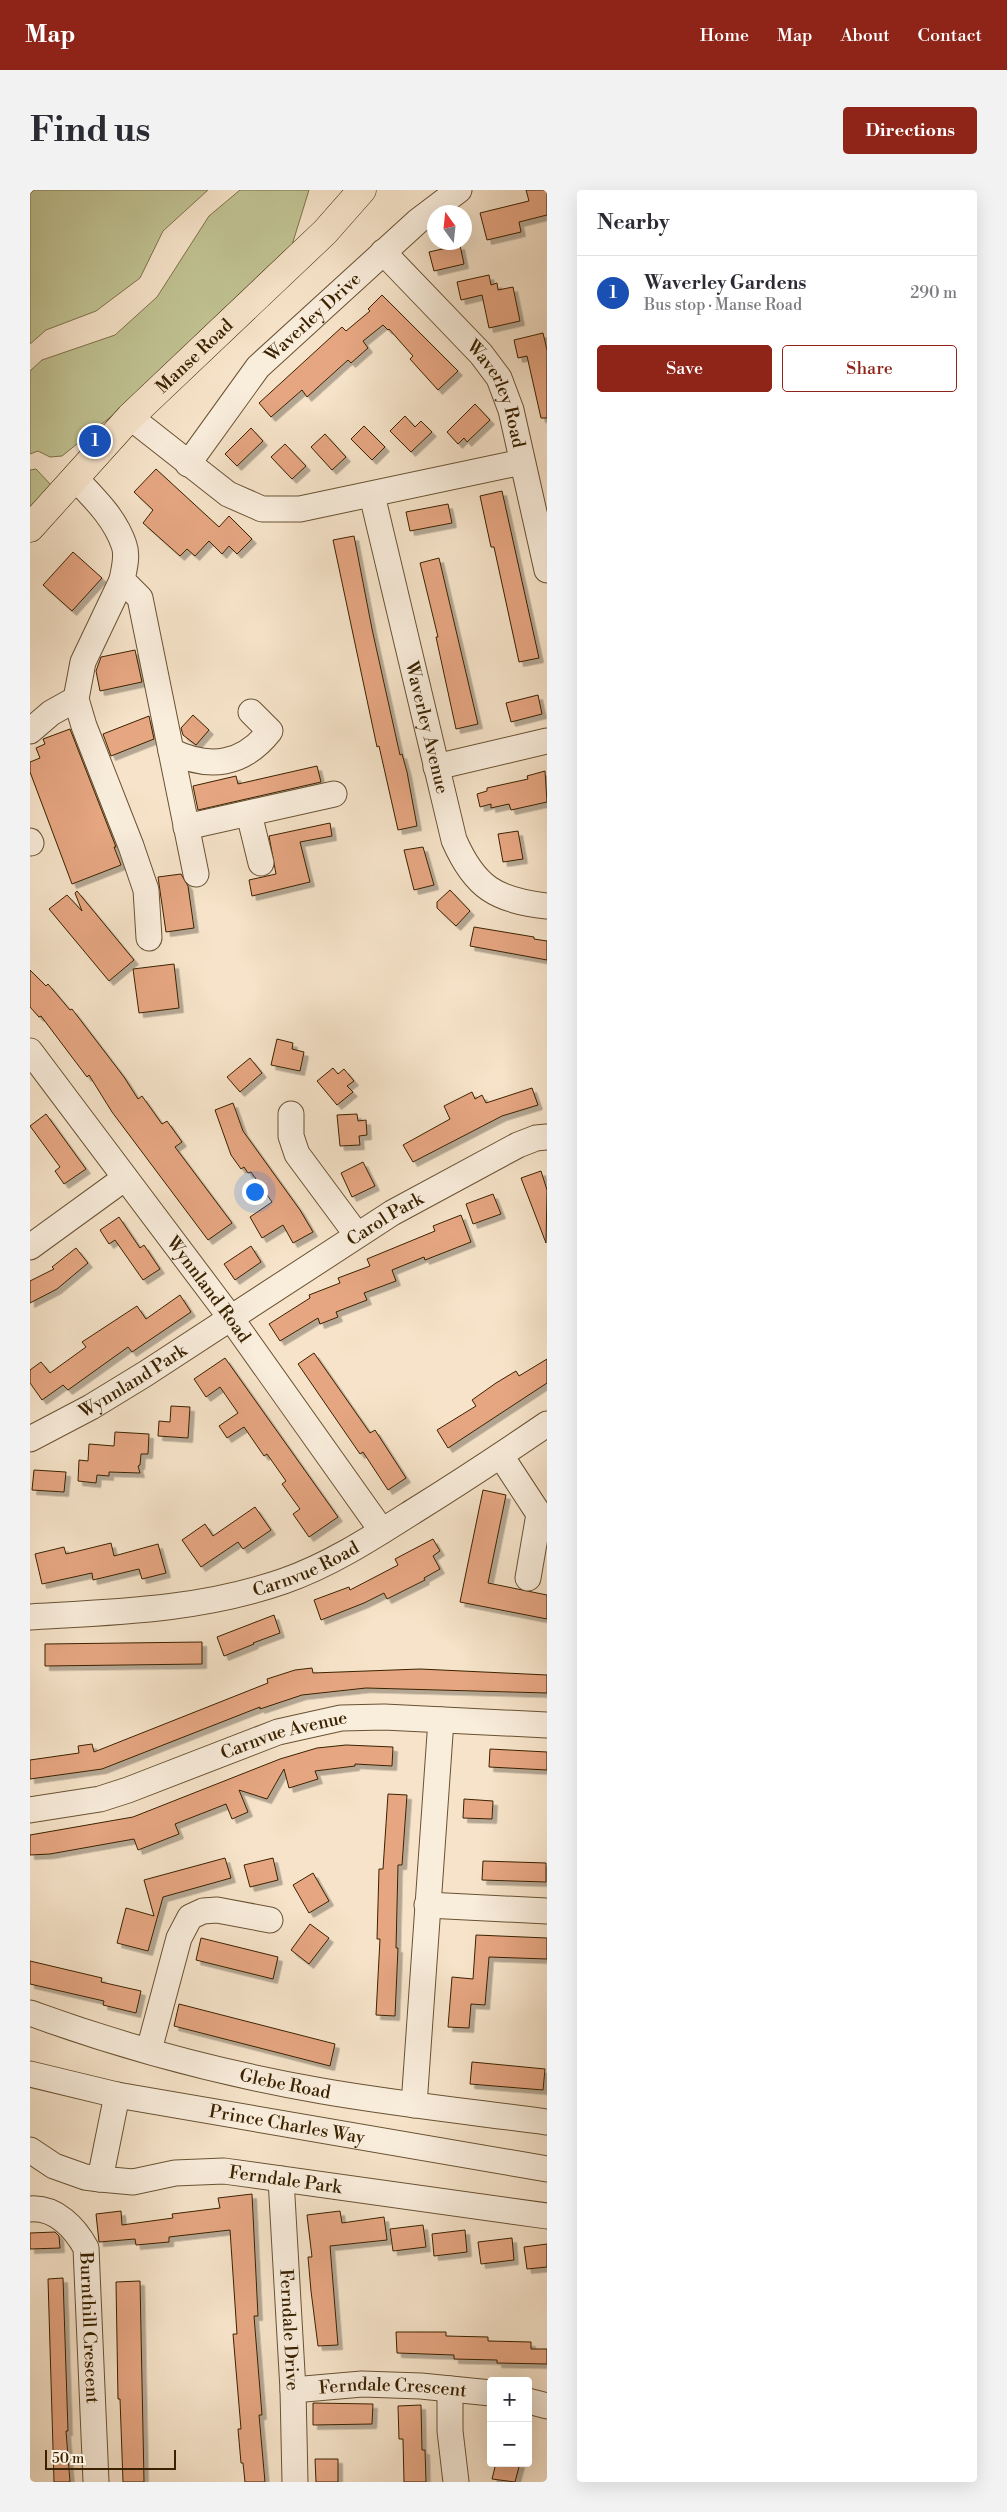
<!DOCTYPE html>
<html lang="en">
<head>
<meta charset="utf-8">
<style>
  body { margin:0; font-family:"Libre Bodoni",serif; background:#f2f2f3; color:#2b2b33 }
  .controls { position:absolute; right:15px; bottom:15px; display:grid; overflow:hidden; border-radius:5px; box-shadow:0 5px 20px #0002 }
  .controls button { width:45px; height:45px; display:grid; place-items:center; padding:0; border:0; border-bottom:1px solid #e1e1e2; background:#fff; color:#2b2b33; font:25px sans-serif }
  .compass { position:absolute; left:397px; top:15px; width:45px; height:45px; border-radius:50%; background:#fff; box-shadow:0 5px 20px #0002; rotate:345deg }
  .scale { position:absolute; left:15px; bottom:12px; width:131px; box-sizing:border-box; padding-left:5px; border:2px solid #3a2200; border-top:0; font-size:14px; line-height:18px; white-space:nowrap; color:#3a2200; -webkit-text-stroke:4px #f9eddc; paint-order:stroke }
  .you { position:absolute; left:224px; top:1001px; width:18px; height:18px; margin:-12px; border:4px solid #fff; border-radius:50%; background:#1a73e8; box-shadow:0 0 0 8px #1a73e833 }
  .badge { display:grid; place-items:center; width:32px; height:32px; border-radius:50%; background:#8f2418; color:#fff; font-size:16px; font-weight:700 }
  .pin { position:absolute; translate:-50% -50%; border:2px solid #fff; box-shadow:0 1px 5px #0006 }
  .list { margin:0; padding:0; list-style:none }
  h2 { display:flex; justify-content:space-between; align-items:center; height:65px; margin:0; padding:0 20px; font-size:21px }
  h2 small { font-size:16px; font-weight:400; color:#7c7c81 }
  .list li { display:grid; grid-template-columns:32px 1fr auto; gap:15px; align-items:center; box-sizing:border-box; height:75px; padding:0 20px; border-top:1px solid #e1e1e2 }
  .list b { display:block; font-size:19px; white-space:nowrap }
  .list p { margin:0; font-size:16px; white-space:nowrap; color:#7c7c81 }
  .list em { font-size:16px; font-style:normal; color:#7c7c81 }
  .actions { display:flex; gap:10px; padding:15px 20px }
  .actions a { flex:1; padding:11px 0; border:1px solid #8f2418; border-radius:5px; text-align:center; font-size:18px; color:#8f2418 }
  .actions .main { background:#8f2418; color:#fff }
  .map { position:relative; flex:none; width:517px; height:2292px; overflow:hidden; border-radius:5px }
  header { display:flex; align-items:center; gap:30px; box-sizing:border-box; height:70px; padding:0 25px; background:#8f2418; color:#fff }
  header strong { font-size:24px }
  nav { display:flex; gap:28px; margin-inline-start:auto; font-size:18px }
  .intro { display:flex; align-items:center; justify-content:space-between; box-sizing:border-box; height:120px; padding:0 30px }
  h1 { margin:0; font-size:35px }
  .button { padding:12px 22px; border-radius:5px; background:#8f2418; color:#fff; font-size:18px; font-weight:700 }
  main { display:flex; gap:30px; padding:0 30px }
  aside { flex:1; background:#fff; border-radius:5px; box-shadow:0 5px 20px #0002 }
  .map>svg:first-child { display:block }
  .green { fill:#c1c393; stroke:#7e724a }
  .building { fill:#e6a682; stroke:#3a2200; filter:url(#shadow) }
  .lines { fill:none; stroke-linecap:round; stroke-linejoin:round }
  .minor-casing { stroke:#695232; stroke-width:27 }
  .major-casing { stroke:#3a2200; stroke-width:29 }
  .minor { stroke:#f9eddc; stroke-width:25 }
  .major { stroke:#f6e3c9; stroke-width:28 }
  .labels { text-anchor:middle; dominant-baseline:central; stroke-width:4; stroke-linejoin:round; paint-order:stroke }
  .street-label { font-size:18px; fill:#3a2200; stroke:#f9eddc }
</style>
</head>
<body>
<header>
<strong>Map</strong>
<nav><a>Home</a><a>Map</a><a>About</a><a>Contact</a></nav>
</header>
<div class="intro"><h1>Find us</h1><a class="button">Directions</a></div>
<main>
<div class="map">
<svg width="517" height="2292" viewBox="0 0 517 2292">
  <defs>
    <filter id="shadow"><feDropShadow dx="4.5" dy="4.5" stdDeviation="0" flood-color="#0004"/></filter>
  </defs>
  <rect width="100%" height="100%" fill="#f6e3c9"/>
  <filter id="stains"><feTurbulence type="fractalNoise" baseFrequency=".004" numOctaves="4"/><feColorMatrix values="0 0 0 0 .2 0 0 0 0 .09 0 0 0 0 .02 0 0 0 .5 -.17"/></filter>
  <radialGradient id="worn" r=".72"><stop offset=".6" stop-color="#630" stop-opacity="0"/><stop offset="1" stop-color="#630" stop-opacity=".3"/></radialGradient>
  <g class="green">
    <path d="M 4,0 L 178,0 L 133,41 L 110,88 L 66,121 L 16,140 L 0,154 L 0,4 Z"/>
    <path d="M 210,0 L 279,0 L 262,55 L 88,221 L 32,266 L 20,267 L 8,261 L 0,264 L 0,181 L 12,170 L 85,145 L 127,107 L 179,26 Z"/>
    <path d="M 6,279 L 21,295 L 0,319 L 0,280 Z"/>
  </g>
  <g class="building">
    <path d="M 496,0 L 517,0 L 517,25 L 489,32 L 491,42 L 457,50 L 450,23 L 499,11 Z"/>
    <path d="M 430,55 L 434,74 L 404,81 L 399,62 Z"/>
    <path d="M 459,85 L 461,95 L 467,93 L 468,100 L 483,97 L 490,131 L 459,138 L 452,105 L 431,110 L 427,92 Z"/>
    <path d="M 352,105 L 428,181 L 408,200 L 380,169 L 383,166 L 359,139 L 358,140 L 353,135 L 333,151 L 338,158 L 321,173 L 318,170 L 277,207 L 272,200 L 241,227 L 229,213 L 312,137 L 316,141 L 340,121 L 338,119 Z"/>
    <path d="M 513,143 L 517,160 L 517,228 L 511,228 L 497,166 L 488,168 L 484,150 Z"/>
    <path d="M 445,214 L 460,230 L 437,252 L 434,248 L 428,254 L 417,242 Z"/>
    <path d="M 375,226 L 385,237 L 391,231 L 402,242 L 381,262 L 360,241 Z"/>
    <path d="M 334,236 L 355,257 L 342,270 L 321,249 Z"/>
    <path d="M 221,238 L 233,251 L 207,276 L 195,264 Z"/>
    <path d="M 295,244 L 316,267 L 302,280 L 281,257 Z"/>
    <path d="M 255,254 L 276,276 L 262,289 L 241,267 Z"/>
    <path d="M 126,279 L 189,337 L 199,326 L 222,349 L 207,364 L 199,356 L 192,364 L 179,351 L 165,366 L 157,359 L 150,366 L 113,333 L 123,320 L 104,302 Z"/>
    <path d="M 472,301 L 509,468 L 489,472 L 464,357 L 461,357 L 450,306 Z"/>
    <path d="M 418,314 L 422,333 L 380,341 L 376,322 Z"/>
    <path d="M 324,346 L 342,439 L 370,565 L 372,564 L 377,582 L 387,636 L 368,640 L 349,556 L 347,557 L 303,350 Z"/>
    <path d="M 43,362 L 72,388 L 42,421 L 13,395 Z"/>
    <path d="M 409,368 L 448,534 L 426,539 L 406,447 L 408,447 L 390,373 Z"/>
    <path d="M 105,460 L 112,492 L 70,501 L 66,481 L 71,467 Z"/>
    <path d="M 508,505 L 512,524 L 481,532 L 476,513 Z"/>
    <path d="M 163,525 L 179,540 L 166,555 L 153,545 L 151,538 Z"/>
    <path d="M 119,526 L 124,549 L 81,566 L 73,544 Z"/>
    <path d="M 40,539 L 86,657 L 84,657 L 91,675 L 42,694 L 0,582 L 0,572 L 10,568 L 6,558 L 15,554 L 13,549 Z"/>
    <path d="M 287,576 L 291,592 L 168,620 L 163,596 L 206,586 L 208,594 Z"/>
    <path d="M 515,581 L 517,612 L 481,620 L 479,614 L 461,618 L 461,614 L 450,617 L 447,604 L 457,601 L 457,598 L 498,589 L 497,586 Z"/>
    <path d="M 300,633 L 302,646 L 270,652 L 280,692 L 222,706 L 219,690 L 246,684 L 239,646 Z"/>
    <path d="M 488,641 L 493,669 L 473,672 L 468,644 Z"/>
    <path d="M 393,657 L 404,695 L 384,700 L 374,660 Z"/>
    <path d="M 151,684 L 158,696 L 164,738 L 136,742 L 128,687 Z"/>
    <path d="M 420,700 L 440,721 L 426,736 L 407,718 L 407,712 Z"/>
    <path d="M 47,701 L 104,770 L 79,791 L 19,719 L 37,705 L 52,721 L 45,703 Z"/>
    <path d="M 444,737 L 504,747 L 504,749 L 517,751 L 517,770 L 440,756 Z"/>
    <path d="M 144,774 L 149,818 L 109,823 L 103,779 Z"/>
    <path d="M 0,780 L 16,796 L 18,794 L 40,820 L 42,819 L 94,887 L 108,909 L 112,906 L 132,934 L 137,931 L 152,952 L 145,957 L 202,1033 L 178,1050 L 82,922 L 59,885 L 57,887 L 11,826 L 9,827 L 0,817 Z"/>
    <path d="M 247,849 L 263,853 L 262,859 L 274,862 L 270,881 L 241,875 Z"/>
    <path d="M 220,868 L 232,883 L 210,902 L 197,887 Z"/>
    <path d="M 303,878 L 308,884 L 314,879 L 324,891 L 317,896 L 323,902 L 307,915 L 287,891 Z"/>
    <path d="M 502,898 L 508,915 L 472,926 L 383,972 L 373,955 L 420,929 L 414,916 L 442,902 L 445,909 L 452,905 L 456,913 Z"/>
    <path d="M 203,913 L 213,941 L 270,1020 L 283,1042 L 263,1053 L 253,1035 L 232,1048 L 220,1027 L 242,1012 L 221,982 L 218,983 L 214,977 L 211,979 L 201,965 L 185,920 Z"/>
    <path d="M 16,924 L 56,979 L 34,994 L 25,981 L 30,977 L 0,936 Z"/>
    <path d="M 327,924 L 328,931 L 336,930 L 337,945 L 329,946 L 330,955 L 310,956 L 307,925 Z"/>
    <path d="M 333,972 L 345,996 L 322,1007 L 311,983 Z"/>
    <path d="M 511,981 L 517,1000 L 516,1053 L 491,988 Z"/>
    <path d="M 463,1004 L 471,1024 L 443,1034 L 436,1014 Z"/>
    <path d="M 431,1025 L 441,1052 L 395,1070 L 394,1067 L 362,1080 L 366,1091 L 334,1103 L 337,1110 L 306,1122 L 308,1127 L 290,1134 L 288,1128 L 250,1151 L 239,1134 L 280,1108 L 279,1105 L 310,1093 L 308,1088 L 340,1076 L 337,1069 L 405,1041 L 403,1036 Z"/>
    <path d="M 89,1027 L 110,1058 L 114,1055 L 130,1079 L 113,1090 L 85,1050 L 79,1054 L 70,1040 Z"/>
    <path d="M 221,1056 L 231,1072 L 205,1090 L 194,1074 Z"/>
    <path d="M 46,1058 L 58,1073 L 27,1099 L 0,1113 L 0,1091 L 24,1079 L 22,1077 Z"/>
    <path d="M 150,1105 L 161,1122 L 102,1162 L 98,1157 L 38,1200 L 33,1195 L 12,1210 L 0,1193 L 0,1180 L 11,1172 L 20,1183 L 56,1157 L 52,1152 L 107,1116 L 116,1129 Z"/>
    <path d="M 284,1163 L 340,1243 L 345,1240 L 376,1288 L 358,1300 L 333,1262 L 330,1264 L 268,1174 Z"/>
    <path d="M 195,1168 L 308,1327 L 279,1347 L 263,1324 L 270,1319 L 252,1294 L 256,1291 L 237,1264 L 234,1266 L 214,1237 L 197,1248 L 189,1236 L 208,1223 L 190,1197 L 176,1207 L 164,1189 Z"/>
    <path d="M 517,1169 L 517,1193 L 418,1258 L 407,1240 L 446,1216 L 442,1210 L 466,1193 L 486,1181 L 489,1186 Z"/>
    <path d="M 141,1216 L 160,1217 L 158,1248 L 128,1246 L 129,1231 L 140,1232 Z"/>
    <path d="M 85,1242 L 119,1244 L 118,1264 L 111,1264 L 110,1275 L 108,1276 L 110,1283 L 79,1282 L 79,1286 L 67,1285 L 66,1293 L 48,1291 L 49,1270 L 58,1271 L 59,1254 L 84,1256 Z"/>
    <path d="M 4,1280 L 36,1282 L 34,1302 L 2,1300 Z"/>
    <path d="M 453,1300 L 476,1305 L 458,1393 L 517,1405 L 517,1429 L 430,1412 Z"/>
    <path d="M 225,1317 L 241,1340 L 213,1359 L 208,1352 L 171,1377 L 152,1350 L 175,1334 L 183,1346 Z"/>
    <path d="M 403,1349 L 410,1361 L 403,1366 L 410,1379 L 394,1388 L 395,1390 L 357,1409 L 354,1403 L 334,1413 L 291,1430 L 284,1410 L 319,1397 L 320,1400 L 368,1375 L 365,1369 Z"/>
    <path d="M 81,1353 L 84,1366 L 128,1354 L 136,1383 L 112,1389 L 109,1379 L 63,1390 L 62,1383 L 12,1394 L 5,1364 L 34,1357 L 36,1364 Z"/>
    <path d="M 244,1425 L 250,1443 L 223,1453 L 224,1454 L 194,1466 L 187,1447 Z"/>
    <path d="M 172,1452 L 172,1474 L 15,1476 L 15,1454 Z"/>
    <path d="M 282,1478 L 283,1483 L 390,1479 L 517,1485 L 517,1503 L 336,1498 L 272,1505 L 230,1519 L 230,1517 L 72,1579 L 0,1589 L 0,1570 L 49,1563 L 48,1556 L 62,1554 L 64,1562 L 238,1493 L 237,1489 L 265,1480 Z"/>
    <path d="M 316,1555 L 363,1557 L 362,1576 L 325,1574 L 325,1576 L 285,1581 L 288,1589 L 259,1598 L 254,1579 L 237,1609 L 209,1600 L 218,1622 L 202,1629 L 196,1614 L 145,1634 L 149,1644 L 108,1660 L 104,1649 L 20,1664 L 0,1665 L 0,1645 L 103,1627 L 250,1569 L 287,1558 Z"/>
    <path d="M 460,1559 L 517,1562 L 517,1580 L 459,1577 Z"/>
    <path d="M 358,1604 L 377,1605 L 372,1675 L 368,1675 L 366,1758 L 368,1758 L 365,1826 L 346,1825 L 350,1749 L 347,1749 L 349,1679 L 353,1679 Z"/>
    <path d="M 434,1609 L 463,1611 L 462,1629 L 433,1628 Z"/>
    <path d="M 195,1668 L 201,1688 L 133,1707 L 118,1761 L 87,1753 L 96,1718 L 124,1726 L 114,1690 Z"/>
    <path d="M 243,1668 L 248,1690 L 220,1697 L 214,1675 Z"/>
    <path d="M 453,1671 L 516,1673 L 516,1692 L 452,1690 Z"/>
    <path d="M 283,1683 L 299,1711 L 279,1723 L 263,1695 Z"/>
    <path d="M 280,1734 L 299,1748 L 279,1774 L 261,1760 Z"/>
    <path d="M 446,1745 L 517,1748 L 517,1769 L 459,1767 L 455,1815 L 441,1814 L 439,1838 L 418,1837 L 422,1787 L 443,1789 Z"/>
    <path d="M 171,1748 L 248,1767 L 243,1789 L 166,1770 Z"/>
    <path d="M 0,1771 L 72,1788 L 71,1792 L 111,1801 L 106,1823 L 73,1815 L 74,1811 L 0,1794 Z"/>
    <path d="M 149,1814 L 305,1854 L 300,1876 L 144,1836 Z"/>
    <path d="M 442,1872 L 515,1879 L 513,1900 L 440,1894 Z"/>
    <path d="M 222,2004 L 228,2126 L 224,2126 L 232,2225 L 229,2225 L 235,2292 L 215,2292 L 213,2273 L 211,2273 L 208,2239 L 211,2239 L 203,2144 L 207,2144 L 200,2040 L 139,2047 L 139,2052 L 106,2055 L 105,2049 L 69,2052 L 66,2024 L 91,2021 L 92,2035 L 143,2028 L 142,2024 L 190,2018 L 188,2008 Z"/>
    <path d="M 310,2021 L 312,2033 L 354,2027 L 357,2050 L 300,2056 L 308,2155 L 288,2156 L 281,2101 L 278,2067 L 282,2067 L 277,2025 Z"/>
    <path d="M 393,2035 L 396,2057 L 363,2061 L 360,2039 Z"/>
    <path d="M 435,2040 L 437,2062 L 404,2066 L 402,2044 Z"/>
    <path d="M 25,2042 L 29,2046 L 30,2058 L 0,2059 L 0,2043 Z"/>
    <path d="M 482,2048 L 484,2070 L 451,2074 L 448,2052 Z"/>
    <path d="M 517,2054 L 517,2077 L 497,2079 L 494,2057 Z"/>
    <path d="M 33,2088 L 38,2241 L 36,2241 L 40,2292 L 24,2292 L 18,2089 Z"/>
    <path d="M 110,2091 L 114,2292 L 93,2292 L 90,2209 L 88,2209 L 86,2092 Z"/>
    <path d="M 366,2142 L 416,2142 L 416,2146 L 458,2147 L 458,2151 L 501,2152 L 501,2159 L 517,2159 L 517,2174 L 467,2173 L 467,2170 L 424,2169 L 424,2165 L 367,2163 Z"/>
    <path d="M 283,2213 L 343,2214 L 342,2234 L 283,2235 Z"/>
    <path d="M 391,2215 L 392,2260 L 395,2260 L 396,2292 L 374,2292 L 373,2249 L 369,2249 L 368,2216 Z"/>
    <path d="M 285,2269 L 308,2269 L 308,2292 L 286,2292 Z"/>
    <path d="M 466,2273 L 490,2273 L 485,2292 L 462,2289 Z"/>
  </g>
  <g class="lines">
    <g class="minor-casing">
      <g id="minor">
        <path id="s1" d="M 353,62 L 451,164 L 469,188 L 481,220 L 517,380"/>
        <path d="M 100,227 L 198,304 L 232,319 L 270,319 L 492,272"/>
        <path id="s2" d="M 158,274 L 228,177 L 388,31 L 429,0"/>
        <path d="M 45,288 C 64,308 85,328 94,355 C 98,366 94,379 92,390 L 110,408 L 166,684"/>
        <path id="s3" d="M 342,305 L 424,650 C 445,698 466,710 517,716"/>
        <path d="M 92,390 L 53,472 L 46,509 L 54,536 L 101,656 L 116,700 L 119,748"/>
        <path d="M 0,541 L 21,523 L 46,509"/>
        <path d="M 141,561 C 180,580 213,575 240,541 L 221,522"/>
        <path d="M 406,577 L 517,551"/>
        <path d="M 219,624 L 231,673"/>
        <path d="M 156,637 L 304,604"/>
        <path d="M 0,651 L 1,653"/>
        <path id="s4" d="M 0,861 L 200,1127 L 352,1341"/>
        <path d="M 261,924 L 261,946 L 267,964 L 327,1045"/>
        <path d="M 0,1057 L 95,988"/>
        <path id="s5" d="M 0,1249 L 61,1217 L 115,1184 L 362,1023 L 488,955 L 506,948 L 517,947"/>
        <path d="M 471,1266 L 509,1324 L 498,1388"/>
        <path id="s6" d="M 0,1427 C 86,1422 171,1420 254,1391 C 300,1375 343,1347 384,1321 C 429,1293 473,1264 517,1234"/>
        <path id="s7" d="M 0,1620 L 70,1609 L 98,1600 L 248,1542 L 311,1528 L 354,1527 L 517,1535"/>
        <path d="M 397,1715 L 517,1721"/>
        <path id="s8" d="M 0,1823 C 93,1857 195,1884 292,1901 C 367,1914 442,1922 517,1932"/>
        <path d="M 119,1860 L 149,1748 L 160,1727 L 173,1721 L 187,1720 L 240,1730"/>
        <path id="s9" d="M 0,1884 L 87,1905 L 517,1979"/>
        <path d="M 384,1915 L 411,1530"/>
        <path id="s10" d="M 0,1960 L 24,1976 L 55,1987 L 70,1989 L 103,1992 L 145,1983 L 194,1981 L 517,2026"/>
        <path d="M 70,1989 L 87,1905"/>
        <path id="s11" d="M 251,1989 L 263,2200 L 265,2292"/>
        <path id="s12" d="M 0,2019 C 26,2017 45,2038 56,2058 L 66,2292"/>
        <path d="M 420,2199 L 420,2241 L 426,2292"/>
        <path id="s13" d="M 263,2200 L 332,2194 L 391,2196 L 461,2203"/>
        <path d="M 498,2211 L 517,2216"/>
      </g>
    </g>
    <g class="major-casing">
      <g id="major">
        <path id="s14" d="M 0,338 L 100,227 L 295,42 L 332,0"/>
      </g>
    </g>
    <use href="#minor" class="minor"/>
    <use href="#major" class="major"/>
  </g>
  <g class="labels">
    <g class="street-label">
      <text stroke="none"><textPath href="#s2" startOffset="194">Waverley Drive</textPath></text>
      <text stroke="none"><textPath href="#s14" startOffset="238">Manse Road</textPath></text>
      <text stroke="none"><textPath href="#s1" startOffset="185">Waverley Road</textPath></text>
      <text stroke="none"><textPath href="#s3" startOffset="239">Waverley Avenue</textPath></text>
      <text stroke="none"><textPath href="#s5" startOffset="418">Carol Park</textPath></text>
      <text stroke="none"><textPath href="#s4" startOffset="298">Wynnland Road</textPath></text>
      <text stroke="none"><textPath href="#s5" startOffset="118">Wynnland Park</textPath></text>
      <text stroke="none"><textPath href="#s6" startOffset="282">Carnvue Road</textPath></text>
      <text stroke="none"><textPath href="#s7" startOffset="266">Carnvue Avenue</textPath></text>
      <text stroke="none"><textPath href="#s8" startOffset="265">Glebe Road</textPath></text>
      <text stroke="none"><textPath href="#s9" startOffset="262">Prince Charles Way</textPath></text>
      <text stroke="none"><textPath href="#s10" startOffset="264">Ferndale Park</textPath></text>
      <text stroke="none"><textPath href="#s12" startOffset="152">Burnthill Crescent</textPath></text>
      <text stroke="none"><textPath href="#s11" startOffset="151">Ferndale Drive</textPath></text>
      <text stroke="none"><textPath href="#s13" startOffset="100">Ferndale Crescent</textPath></text>
    </g>
  </g>
  <rect width="100%" height="100%" filter="url(#stains)"/>
  <rect width="100%" height="100%" fill="url(#worn)"/>
</svg>
<div class="controls">
<button>+</button>
<button>−</button>
</div>
<svg class="compass" viewBox="-18 -18 36 36"><path d="M0-13l5 13h-10z" fill="#e53935"/><path d="M0 13l5-13h-10z" fill="#7c7c81"/></svg>
<div class="scale">50 m</div>
<div class="you"></div>
<div class="pin badge" style="left:65px;top:251px;background:#1a4fb4">1</div>
</div>
<aside>
<h2>Nearby<small></small></h2>
<ul class="list">
<li><span class="badge" style="background:#1a4fb4">1</span><div><b>Waverley Gardens</b><p>Bus stop · Manse Road</p></div><em>290 m</em></li>
</ul>
<div class="actions"><a class="main">Save</a><a>Share</a></div>
</aside>
</main>
</body>
</html>
